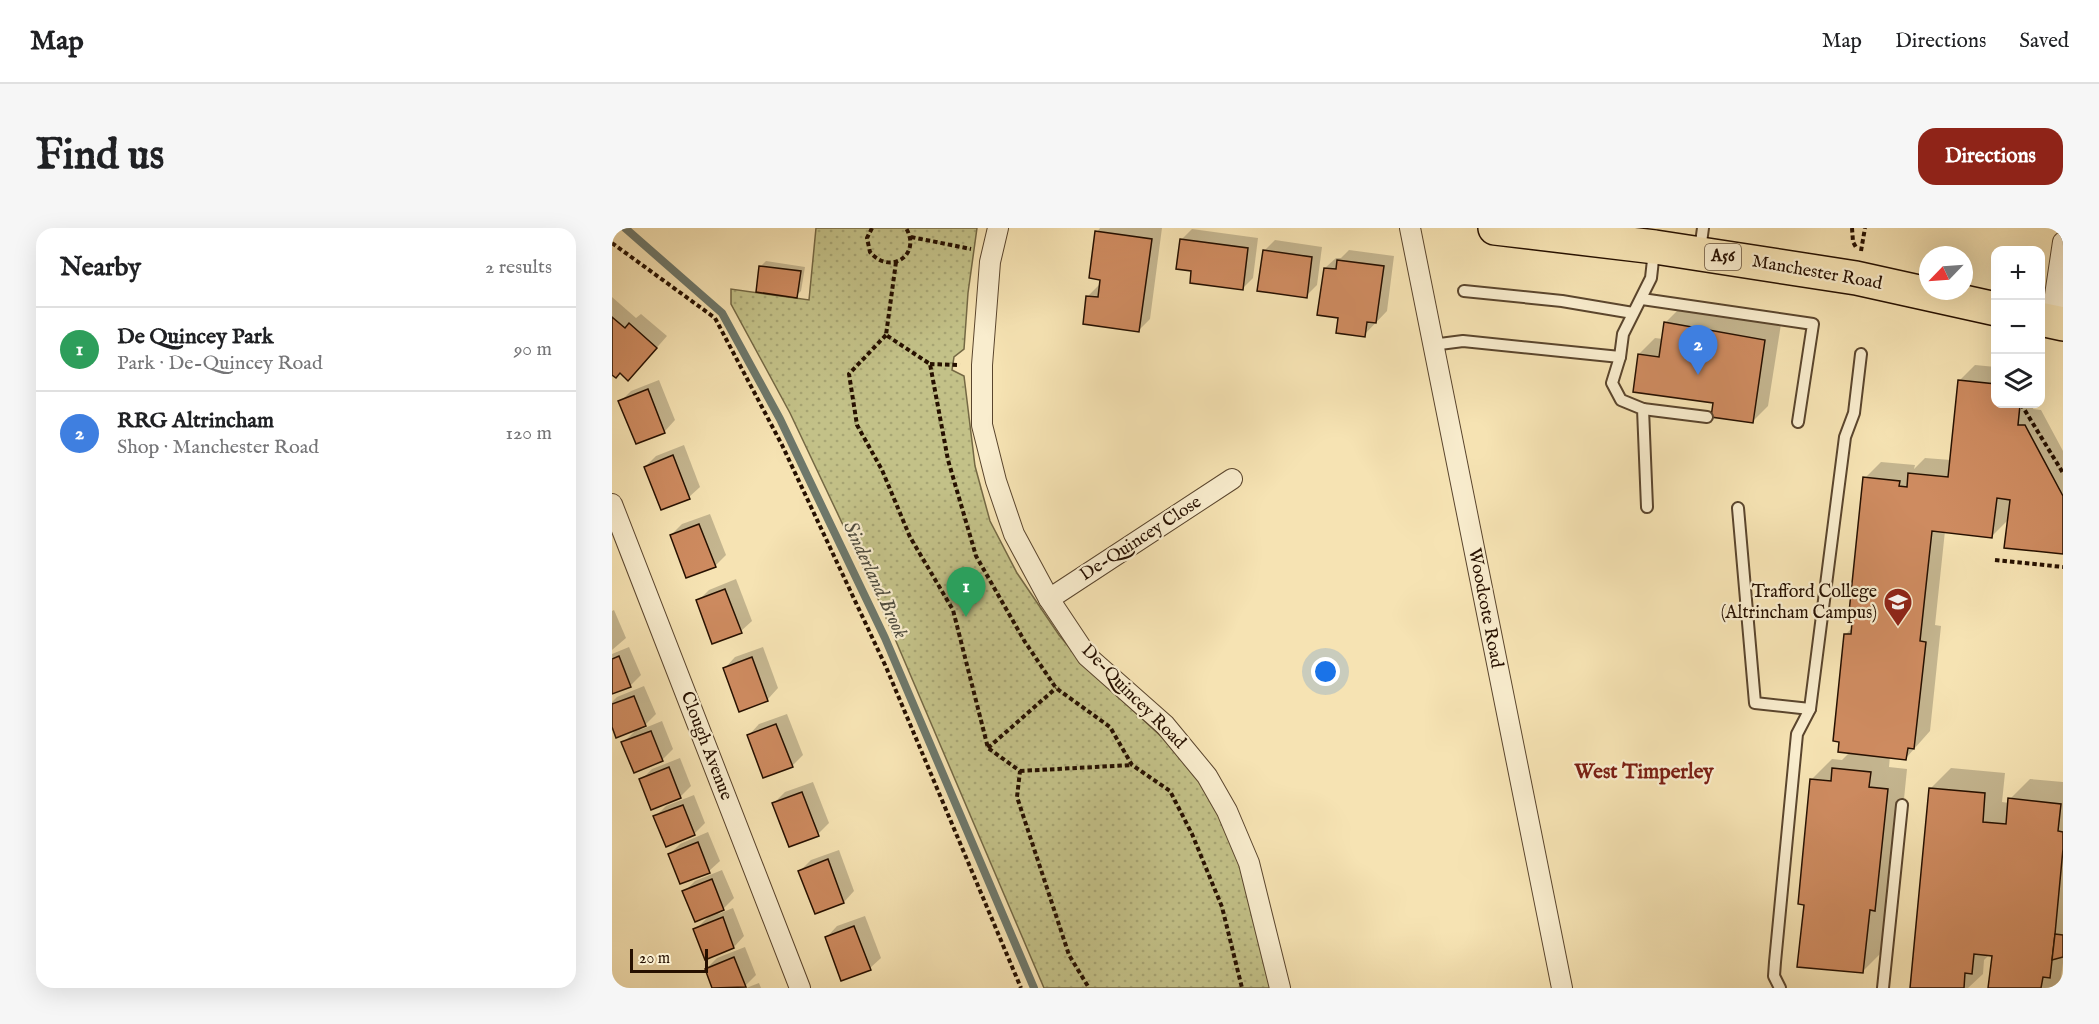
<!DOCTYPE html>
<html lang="en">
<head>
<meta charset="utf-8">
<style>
  body { margin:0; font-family:"IM FELL English",serif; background:#f6f6f6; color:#202124 }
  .controls { position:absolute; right:18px; top:18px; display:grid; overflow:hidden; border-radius:12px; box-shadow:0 6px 24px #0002 }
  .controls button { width:54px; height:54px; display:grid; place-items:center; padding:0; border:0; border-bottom:2px solid #e0e0e0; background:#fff; color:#202124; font:30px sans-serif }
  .compass { position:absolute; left:1307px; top:18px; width:54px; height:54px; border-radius:50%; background:#fff; box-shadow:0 6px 24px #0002; rotate:245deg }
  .scale { position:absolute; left:18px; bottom:15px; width:78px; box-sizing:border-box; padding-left:6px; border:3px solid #261000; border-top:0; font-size:16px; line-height:21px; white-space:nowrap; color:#261000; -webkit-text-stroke:4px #f9edce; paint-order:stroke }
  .you { position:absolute; left:714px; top:444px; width:21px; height:21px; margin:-15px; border:4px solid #fff; border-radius:50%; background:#1a73e8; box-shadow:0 0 0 9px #1a73e833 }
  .badge { display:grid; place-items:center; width:39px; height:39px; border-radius:50%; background:#8f2418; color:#fff; font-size:20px; font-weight:700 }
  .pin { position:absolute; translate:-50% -50px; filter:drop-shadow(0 2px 3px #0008) }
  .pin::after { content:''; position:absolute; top:32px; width:21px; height:18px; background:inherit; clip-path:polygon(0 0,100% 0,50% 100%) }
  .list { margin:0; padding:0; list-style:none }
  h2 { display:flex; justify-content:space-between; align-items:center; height:78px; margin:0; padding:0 24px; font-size:26px }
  h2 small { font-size:20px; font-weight:400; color:#757577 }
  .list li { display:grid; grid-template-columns:39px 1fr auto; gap:18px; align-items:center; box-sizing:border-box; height:84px; padding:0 24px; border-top:2px solid #e0e0e0 }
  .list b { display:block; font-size:22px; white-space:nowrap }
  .list p { margin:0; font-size:20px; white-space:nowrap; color:#757577 }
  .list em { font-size:20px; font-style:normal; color:#757577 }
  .icon { flex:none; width:33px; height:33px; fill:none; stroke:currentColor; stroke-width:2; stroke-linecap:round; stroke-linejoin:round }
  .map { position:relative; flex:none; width:1451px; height:760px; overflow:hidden; border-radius:18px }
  header { display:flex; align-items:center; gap:36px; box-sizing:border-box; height:84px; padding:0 30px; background:#fff; border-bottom:2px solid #e0e0e0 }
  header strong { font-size:28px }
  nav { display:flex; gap:33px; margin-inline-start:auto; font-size:21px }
  .intro { display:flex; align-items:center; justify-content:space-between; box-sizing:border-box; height:144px; padding:0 36px }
  h1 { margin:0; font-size:42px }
  .button { padding:15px 27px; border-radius:18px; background:#8f2418; color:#fff; font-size:21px; font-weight:700 }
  main { display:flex; gap:36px; padding:0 36px }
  aside { flex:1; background:#fff; border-radius:18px; box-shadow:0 6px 24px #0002 }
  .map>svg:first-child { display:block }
  .park { fill:url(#park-dots); stroke:#746844; stroke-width:1.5 }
  .shadow { fill:#0003 }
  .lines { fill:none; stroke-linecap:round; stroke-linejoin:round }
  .stream { stroke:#6e786b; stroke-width:8 }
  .building { fill:#ce8b60; stroke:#261000; stroke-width:1.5 }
  .lane-casing { stroke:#5a452d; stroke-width:14 }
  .street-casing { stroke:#5a452d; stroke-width:22 }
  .highway-casing { stroke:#261000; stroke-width:36 }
  .path { stroke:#261000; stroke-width:4; stroke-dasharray:4.5 3; stroke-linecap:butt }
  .lane { stroke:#f9edce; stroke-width:10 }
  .street { stroke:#f9edce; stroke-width:20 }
  .highway { stroke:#f6e3b3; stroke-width:33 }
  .labels { text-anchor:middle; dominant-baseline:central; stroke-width:4.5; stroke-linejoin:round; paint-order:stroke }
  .shield { fill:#f9edce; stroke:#65523e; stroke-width:1.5 }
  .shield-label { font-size:16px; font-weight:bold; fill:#261000 }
  .street-label { font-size:18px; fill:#261000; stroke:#f9edce }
  .poi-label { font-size:18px; fill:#261000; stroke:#f9edce; text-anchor:end }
  .water-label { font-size:20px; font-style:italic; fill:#504d3f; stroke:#f9edce }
  .quarter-label { font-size:21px; font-weight:bold; fill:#7a1f14; stroke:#f9edce }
</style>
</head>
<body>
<header>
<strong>Map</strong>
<nav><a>Map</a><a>Directions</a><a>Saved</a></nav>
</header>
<div class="intro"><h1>Find us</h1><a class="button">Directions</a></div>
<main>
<aside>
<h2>Nearby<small>2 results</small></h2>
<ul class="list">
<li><span class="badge" style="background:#2e9e5b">1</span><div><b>De Quincey Park</b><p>Park · De-Quincey Road</p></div><em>90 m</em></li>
<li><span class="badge" style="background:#3f7fe0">2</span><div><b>RRG Altrincham</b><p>Shop · Manchester Road</p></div><em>120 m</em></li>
</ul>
</aside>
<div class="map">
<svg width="1451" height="760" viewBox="0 0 1451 760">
  <defs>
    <pattern id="park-dots" width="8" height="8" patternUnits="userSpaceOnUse" patternTransform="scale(1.5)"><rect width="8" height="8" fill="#c3c188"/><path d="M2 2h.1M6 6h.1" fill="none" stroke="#a7a574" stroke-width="1.8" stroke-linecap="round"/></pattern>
  </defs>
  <rect width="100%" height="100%" fill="#f6e3b3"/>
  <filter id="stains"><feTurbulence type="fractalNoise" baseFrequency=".00333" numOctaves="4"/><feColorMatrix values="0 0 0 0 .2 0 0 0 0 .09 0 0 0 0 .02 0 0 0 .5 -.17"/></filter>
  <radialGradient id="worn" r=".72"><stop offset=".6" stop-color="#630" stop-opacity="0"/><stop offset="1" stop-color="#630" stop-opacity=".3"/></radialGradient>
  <path class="park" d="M 204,0 L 365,0 L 356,65 L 352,121 L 342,129 L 340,142 L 352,148 L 363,238 L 378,293 L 405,345 L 447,407 L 473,438 L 553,512 L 590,555 L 619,607 L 663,760 L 432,760 L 266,371 L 178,185 L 119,76 L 119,61 L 197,72 Z"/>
  <g class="shadow">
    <path d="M 488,0 L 550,0 L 538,91 L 527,102 L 476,68 L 487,57 L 489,58 L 485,4 Z"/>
    <path d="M 580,1 L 646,10 L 641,50 L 630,61 L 581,42 L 569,12 Z"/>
    <path d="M 663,12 L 710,19 L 705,57 L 694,68 L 652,23 Z"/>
    <path d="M 737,22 L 782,28 L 775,83 L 752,107 L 727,89 L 713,40 L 724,30 L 729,30 Z"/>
    <path d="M 154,33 L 193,39 L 189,63 L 184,68 L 149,38 Z"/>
    <path d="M 0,69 L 24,90 L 29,86 L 55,108 L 27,140 L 0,145 Z"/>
    <path d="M 1069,79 L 1169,96 L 1156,178 L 1140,194 L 1027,126 L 1043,110 L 1051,111 L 1053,95 Z"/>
    <path d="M 1363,137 L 1384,139 L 1384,176 L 1422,176 L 1421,181 L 1429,182 L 1451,223 L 1451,325 L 1397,291 L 1380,308 L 1333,303 L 1323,397 L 1329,398 L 1318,503 L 1294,530 L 1278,528 L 1277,539 L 1295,541 L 1283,661 L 1271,723 L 1251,743 L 1194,676 L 1199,552 L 1220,531 L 1230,532 L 1238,524 L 1234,406 L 1241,399 L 1253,250 L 1269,234 L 1303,237 L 1302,241 L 1313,230 L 1339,232 L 1347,153 Z"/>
    <path d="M 47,152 L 63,192 L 53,203 L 25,214 L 8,174 L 19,163 Z"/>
    <path d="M 72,217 L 88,259 L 77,269 L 33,239 L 44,228 Z"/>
    <path d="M 98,286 L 114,327 L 103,338 L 59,307 L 70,296 Z"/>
    <path d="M 124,351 L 140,393 L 129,403 L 86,373 L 97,362 Z"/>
    <path d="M 2,382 L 14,410 L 0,422 L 0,383 Z"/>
    <path d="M 17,419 L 29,447 L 18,458 L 0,465 L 0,426 Z"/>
    <path d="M 151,419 L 166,460 L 156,471 L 128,482 L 113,440 L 123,429 Z"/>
    <path d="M 32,458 L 44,486 L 28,502 L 50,493 L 61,521 L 50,532 L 11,515 L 27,499 L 0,495 L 0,474 L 5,469 Z"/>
    <path d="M 175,486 L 191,527 L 180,538 L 137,507 L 147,496 Z"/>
    <path d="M 68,530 L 79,558 L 68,569 L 29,552 L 40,541 Z"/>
    <path d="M 1339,540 L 1393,545 L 1390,574 L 1397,575 L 1398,571 L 1418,551 L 1451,554 L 1451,735 L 1448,755 L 1442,760 L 1378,760 L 1381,726 L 1378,726 L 1372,732 L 1371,746 L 1356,760 L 1299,760 L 1319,560 Z"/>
    <path d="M 201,554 L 217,595 L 206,606 L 162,575 L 173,564 Z"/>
    <path d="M 82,567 L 93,595 L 82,606 L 43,589 L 54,578 Z"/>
    <path d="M 96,604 L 108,633 L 97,643 L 58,626 L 68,616 Z"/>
    <path d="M 227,622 L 242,663 L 232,674 L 188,643 L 199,632 Z"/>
    <path d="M 110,642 L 122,670 L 106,686 L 121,680 L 132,708 L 122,719 L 94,730 L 83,702 L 99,686 L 72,664 L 83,653 Z"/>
    <path d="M 253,688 L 269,730 L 258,740 L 215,709 L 225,698 Z"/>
    <path d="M 133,719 L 144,747 L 131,760 L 102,760 L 94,741 L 105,730 Z"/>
    <path d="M 147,755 L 149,760 L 134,760 Z"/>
  </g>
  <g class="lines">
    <path class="stream" d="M 13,0 L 110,85 L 168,191 L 273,410 L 422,760"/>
  </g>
  <g class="building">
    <path d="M 483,3 L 540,11 L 527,104 L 471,96 L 474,68 L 486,69 L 488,52 L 477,50 Z"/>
    <path d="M 568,11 L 636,20 L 631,62 L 578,55 L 579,43 L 564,41 Z"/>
    <path d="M 651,22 L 700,29 L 695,70 L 645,63 Z"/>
    <path d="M 725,32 L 772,38 L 764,95 L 755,94 L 753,109 L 724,105 L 726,90 L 705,87 L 712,40 L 724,41 Z"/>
    <path d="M 147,38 L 189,43 L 185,70 L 144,64 Z"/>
    <path d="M 0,89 L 13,100 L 17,95 L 45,120 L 16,153 L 8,145 L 4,150 L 0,147 Z"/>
    <path d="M 1052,94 L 1153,112 L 1141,195 L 1099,189 L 1101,175 L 1021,164 L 1026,126 L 1047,129 Z"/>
    <path d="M 1346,152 L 1384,156 L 1384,176 L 1408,177 L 1406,197 L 1413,197 L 1451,268 L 1451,326 L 1392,320 L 1398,272 L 1385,270 L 1380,310 L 1320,303 L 1308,413 L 1314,414 L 1302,521 L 1296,520 L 1294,532 L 1226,524 L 1227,514 L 1221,513 L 1232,406 L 1239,406 L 1240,394 L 1236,394 L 1251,249 L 1288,253 L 1287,258 L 1295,259 L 1296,245 L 1336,249 Z"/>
    <path d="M 36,161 L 53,205 L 24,216 L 6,173 Z"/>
    <path d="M 61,227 L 78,271 L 49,282 L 32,239 Z"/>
    <path d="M 87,296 L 104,339 L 74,350 L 58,307 Z"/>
    <path d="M 113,361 L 130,405 L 100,416 L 84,372 Z"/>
    <path d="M 7,428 L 19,459 L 0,466 L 0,431 Z"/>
    <path d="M 140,429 L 156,473 L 127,484 L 111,440 Z"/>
    <path d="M 22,468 L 34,498 L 4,510 L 0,499 L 0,476 Z"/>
    <path d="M 164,496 L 181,539 L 151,550 L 135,507 Z"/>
    <path d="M 39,503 L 51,533 L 22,545 L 9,514 Z"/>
    <path d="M 57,539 L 69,570 L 39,582 L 27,551 Z"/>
    <path d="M 1220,540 L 1259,544 L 1257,559 L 1276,561 L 1263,683 L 1258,682 L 1251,745 L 1185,739 L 1192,677 L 1186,676 L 1198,551 L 1219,553 Z"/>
    <path d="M 1317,560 L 1373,565 L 1371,594 L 1394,596 L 1396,570 L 1449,576 L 1446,603 L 1451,604 L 1451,621 L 1443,706 L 1438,750 L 1431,749 L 1429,760 L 1376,760 L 1380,728 L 1362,726 L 1360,746 L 1353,745 L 1352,760 L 1298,760 Z"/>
    <path d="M 190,564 L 207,608 L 177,619 L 160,575 Z"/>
    <path d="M 71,577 L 83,607 L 54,619 L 41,588 Z"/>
    <path d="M 86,614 L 98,645 L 68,656 L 56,626 Z"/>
    <path d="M 216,631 L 232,675 L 203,686 L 186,643 Z"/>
    <path d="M 100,651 L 112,682 L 83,694 L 70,663 Z"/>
    <path d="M 111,689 L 122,720 L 93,732 L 81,701 Z"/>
    <path d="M 242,698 L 259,742 L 229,753 L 213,709 Z"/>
    <path d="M 1443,706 L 1451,707 L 1451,729 L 1440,732 Z"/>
    <path d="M 122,729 L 134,759 L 100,760 L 93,741 Z"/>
  </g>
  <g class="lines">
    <g class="lane-casing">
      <g id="lane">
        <path d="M 1088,22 L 1091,0"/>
        <path d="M 852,63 L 950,73 L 1021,85"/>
        <path d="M 1030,71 L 1201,96 L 1186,194"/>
        <path d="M 820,117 L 851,113 L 1008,129"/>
        <path d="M 1031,181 L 1095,189"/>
        <path d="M 1035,279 L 1031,181 L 1009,172 L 1000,155 L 1008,129 L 1011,106 L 1039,50 L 1042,23"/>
        <path d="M 1126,280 L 1143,475 L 1198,481"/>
        <path d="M 1168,760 L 1162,748 L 1163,734 L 1185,506 L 1198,481 L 1233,209 L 1242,185 L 1249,126"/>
        <path d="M 1271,760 L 1290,577"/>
      </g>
    </g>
    <g class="street-casing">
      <g id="street">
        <path d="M 386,0 L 378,34 L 370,137 L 370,197 L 384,253 L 402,306 L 437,371 L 475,428 L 553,497 L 595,548 L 615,583 L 637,635 L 668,760"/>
        <path d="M 798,0 L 950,760"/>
        <path d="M 1439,94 L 1451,14"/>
        <path d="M 0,276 L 188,760"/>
        <path d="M 437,371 L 620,251"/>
      </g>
    </g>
    <g class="highway-casing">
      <g id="highway">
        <path d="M 883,0 L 1043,19 L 1244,50 L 1384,81"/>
        <path d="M 1428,91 L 1451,96"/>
      </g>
    </g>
    <g class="path">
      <path d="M 260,0 L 255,10 L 258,24 C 278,48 310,27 294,0"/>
      <path d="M 1240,0 L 1241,14 L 1245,21"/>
      <path d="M 299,9 L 359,21"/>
      <path d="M 0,15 L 103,90 L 170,217 L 274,439 L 409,760"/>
      <path d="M 1249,23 L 1253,0"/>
      <path d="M 284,34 L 274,107 L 318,136 L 336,232 L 364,328 L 413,414 L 444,460 L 498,499 L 520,537 L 558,563 L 580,606 L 610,679 L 630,760"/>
      <path d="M 274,107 L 237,146 L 245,197 L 270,242 L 298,309 L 341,382 L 376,520 L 408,543 L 405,569 L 457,727 L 477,760"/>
      <path d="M 1384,131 L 1384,134"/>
      <path d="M 318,136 L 348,137"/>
      <path d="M 1409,176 L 1451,245"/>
      <path d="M 1383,332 L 1451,339"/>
      <path d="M 376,520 L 444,460"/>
      <path d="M 408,543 L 520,537"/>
    </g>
    <use href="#lane" class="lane"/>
    <use href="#street" class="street"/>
    <use href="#highway" class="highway"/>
  </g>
  <defs>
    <g id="university-pin" transform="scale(1.5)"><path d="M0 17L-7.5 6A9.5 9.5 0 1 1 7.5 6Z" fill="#8f2418" stroke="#f9edce"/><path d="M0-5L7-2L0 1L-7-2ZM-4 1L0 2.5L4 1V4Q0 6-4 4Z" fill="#fff"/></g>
  </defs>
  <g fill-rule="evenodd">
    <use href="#university-pin" x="1286" y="374"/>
  </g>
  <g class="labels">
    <rect class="shield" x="1093" y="16" width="36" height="26" rx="4.5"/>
    <g class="shield-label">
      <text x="1111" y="29">A56</text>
    </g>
    <g class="street-label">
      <text transform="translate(1205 45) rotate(10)">Manchester Road</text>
      <text transform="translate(529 311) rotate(-33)">De-Quincey Close</text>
      <text transform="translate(873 380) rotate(79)">Woodcote Road</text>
      <text transform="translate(521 469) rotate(45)">De-Quincey Road</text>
      <text transform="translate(94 518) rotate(69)">Clough Avenue</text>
    </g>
    <g class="poi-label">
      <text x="1265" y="364">Trafford College<tspan x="1265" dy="21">(Altrincham Campus)</tspan></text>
    </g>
    <g class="water-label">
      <text transform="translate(263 352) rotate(65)">Sinderland Brook</text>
    </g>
    <g class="quarter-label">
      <text x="1032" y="544">West Timperley</text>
    </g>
  </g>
  <rect width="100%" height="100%" filter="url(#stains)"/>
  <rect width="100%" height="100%" fill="url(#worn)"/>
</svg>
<div class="controls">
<button>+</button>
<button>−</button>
<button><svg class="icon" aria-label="layers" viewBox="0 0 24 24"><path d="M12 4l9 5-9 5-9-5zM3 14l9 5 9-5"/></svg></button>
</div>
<svg class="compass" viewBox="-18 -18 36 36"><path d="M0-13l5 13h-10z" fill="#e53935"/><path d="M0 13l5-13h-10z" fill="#757577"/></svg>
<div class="scale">20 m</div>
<div class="you"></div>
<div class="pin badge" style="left:354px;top:389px;background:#2e9e5b">1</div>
<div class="pin badge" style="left:1086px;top:147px;background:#3f7fe0">2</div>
</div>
</main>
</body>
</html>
